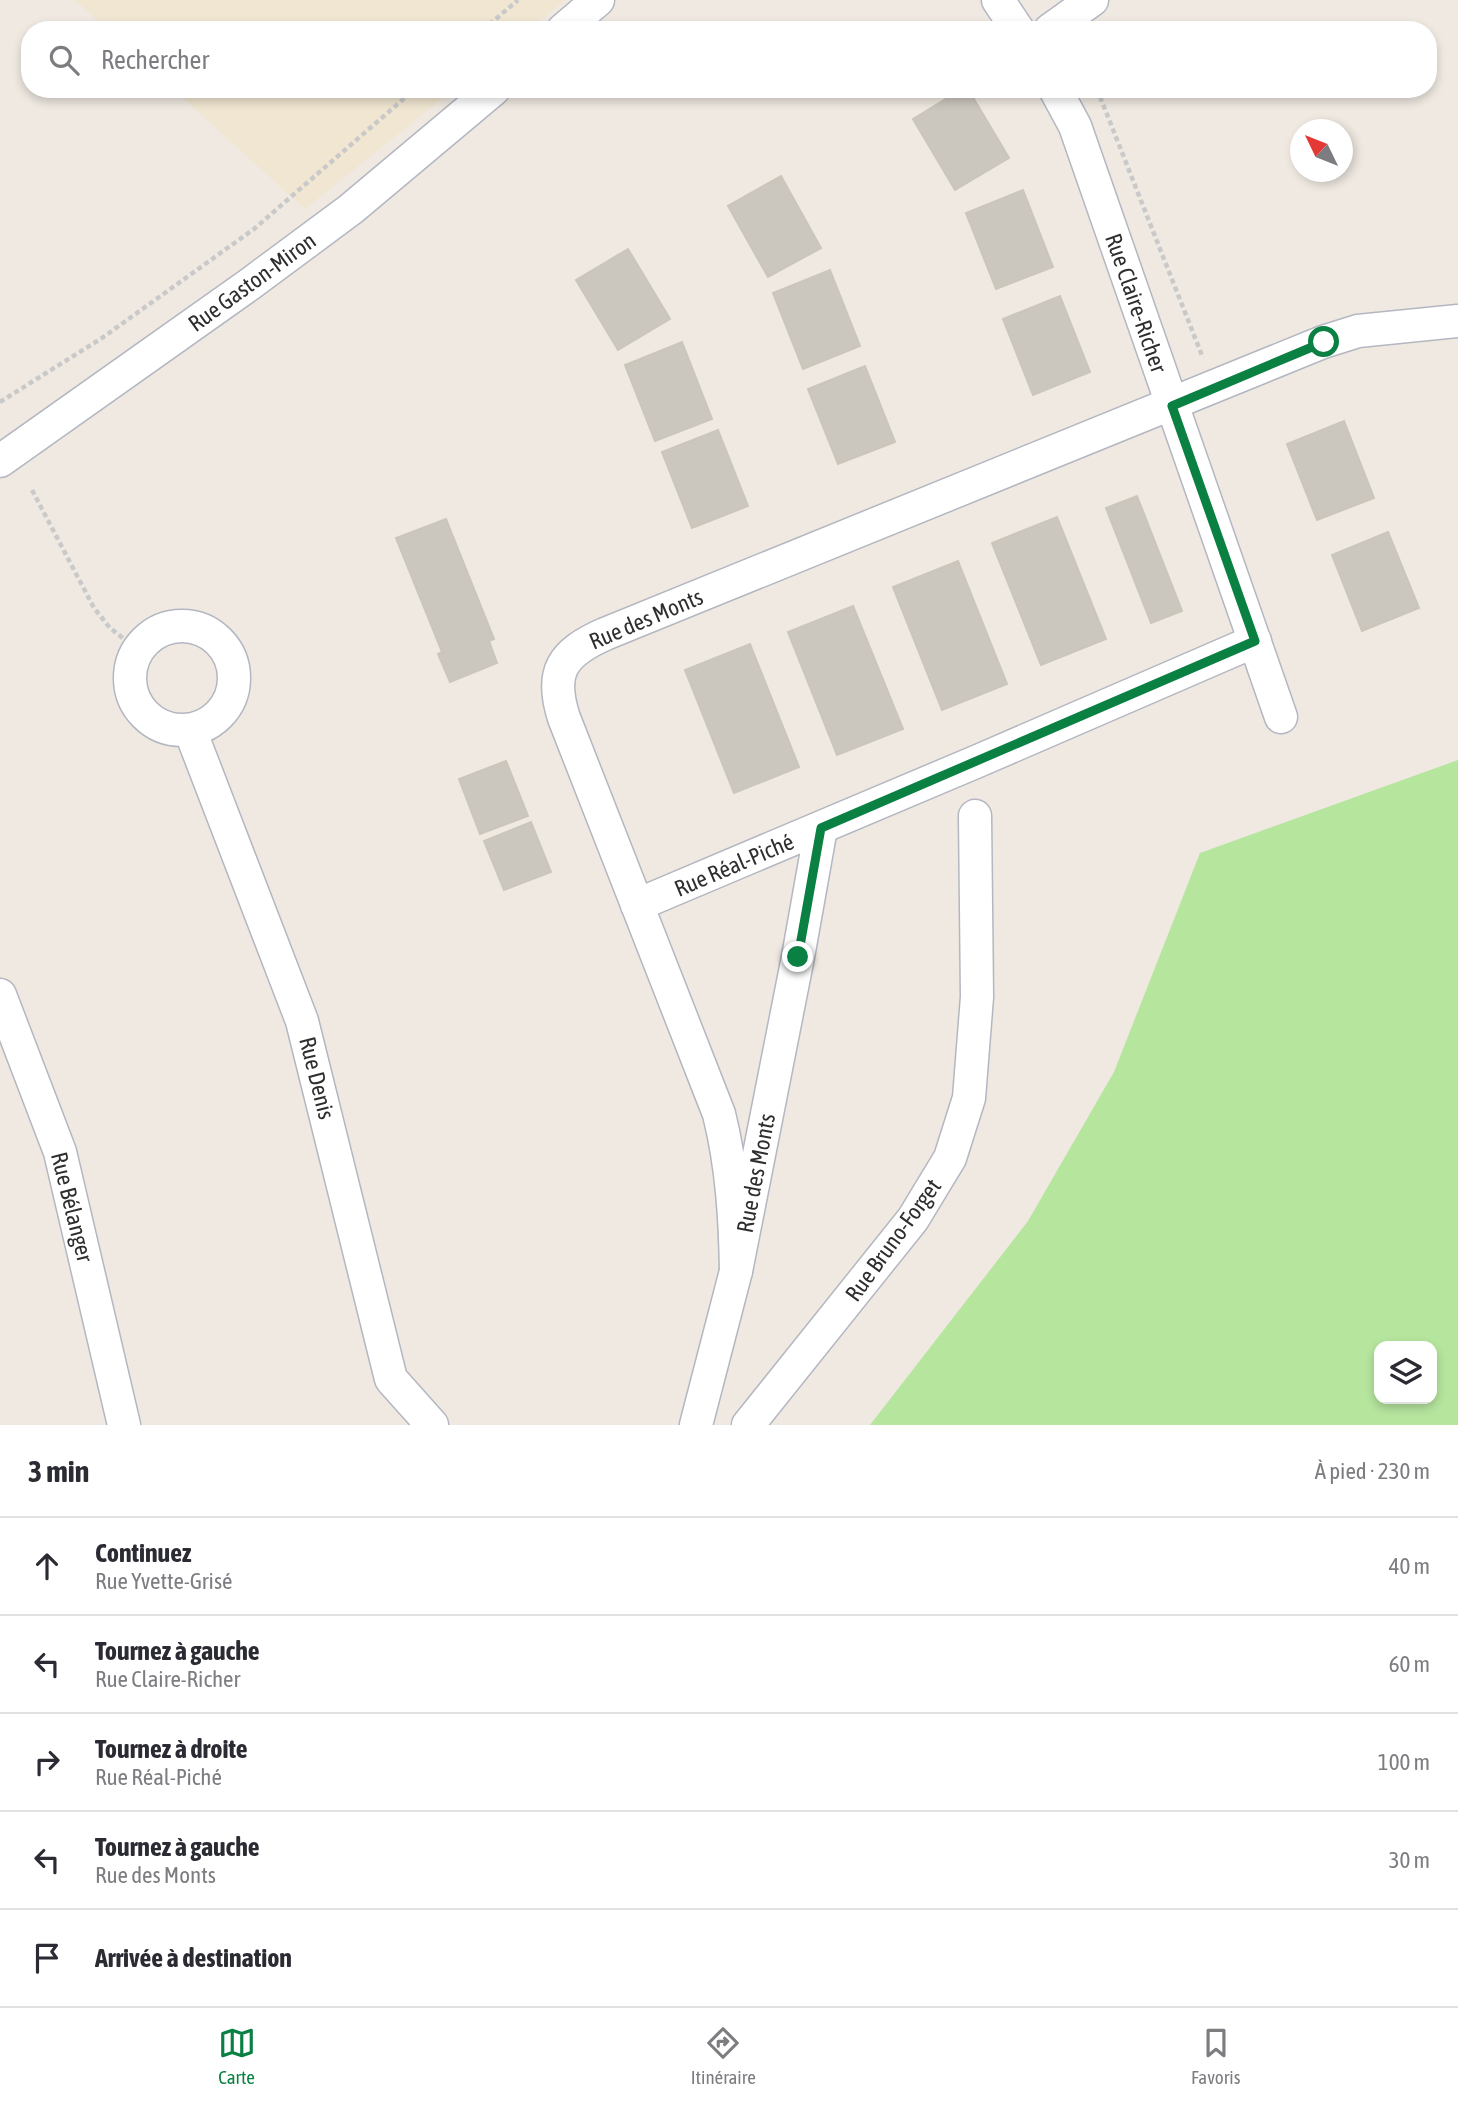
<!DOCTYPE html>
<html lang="fr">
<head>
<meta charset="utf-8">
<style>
  body { margin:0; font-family:"Asap Condensed",sans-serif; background:#f7f7f7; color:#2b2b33 }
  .controls { position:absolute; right:21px; bottom:21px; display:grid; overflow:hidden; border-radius:14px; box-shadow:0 4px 10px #0003 }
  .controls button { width:63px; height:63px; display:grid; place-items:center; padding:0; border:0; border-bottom:2px solid #e1e1e2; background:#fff; color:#2b2b33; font:35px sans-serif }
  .compass { position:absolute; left:1290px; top:119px; width:63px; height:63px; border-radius:50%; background:#fff; box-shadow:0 4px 10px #0003; rotate:313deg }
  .stop { position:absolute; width:21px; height:21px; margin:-16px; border:5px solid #0b8043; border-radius:50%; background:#fff }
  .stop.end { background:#0b8043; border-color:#fff; box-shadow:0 2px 7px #0008 }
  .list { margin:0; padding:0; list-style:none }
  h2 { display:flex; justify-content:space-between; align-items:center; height:91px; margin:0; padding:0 28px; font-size:30px }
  h2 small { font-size:23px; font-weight:400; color:#7c7c81 }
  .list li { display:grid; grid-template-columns:46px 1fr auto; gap:21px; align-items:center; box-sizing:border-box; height:98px; padding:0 28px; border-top:2px solid #e1e1e2 }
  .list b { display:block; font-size:26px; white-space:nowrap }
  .list p { margin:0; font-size:23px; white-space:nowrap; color:#7c7c81 }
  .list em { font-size:23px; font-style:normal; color:#7c7c81 }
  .icon { flex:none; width:38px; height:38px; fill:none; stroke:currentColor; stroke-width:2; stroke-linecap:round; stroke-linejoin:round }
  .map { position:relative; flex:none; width:1458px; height:1425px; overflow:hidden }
  .search { position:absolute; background:#fff; box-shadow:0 4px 10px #0003; left:21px; right:21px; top:21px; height:77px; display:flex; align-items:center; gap:18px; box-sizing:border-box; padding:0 24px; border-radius:28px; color:#7c7c81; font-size:26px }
  .sheet { height:581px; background:#fff }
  nav { display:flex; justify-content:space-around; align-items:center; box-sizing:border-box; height:98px; border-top:2px solid #e1e1e2; background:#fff; font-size:19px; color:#7c7c81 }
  nav a { display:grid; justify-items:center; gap:4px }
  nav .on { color:#0b8043 }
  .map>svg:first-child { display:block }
  .education { fill:#f0e6d1 }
  .green { fill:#b6e59e; fill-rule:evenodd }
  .building { fill:#cbc7bf; stroke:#cbc5ba; stroke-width:2 }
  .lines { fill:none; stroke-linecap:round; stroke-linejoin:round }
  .minor-casing { stroke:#b4b7c1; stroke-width:35 }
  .path { stroke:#c9c9c9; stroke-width:4.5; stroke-dasharray:5 3.5; stroke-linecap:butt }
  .minor { stroke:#fff; stroke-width:32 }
  .route { stroke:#0b8043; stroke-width:9 }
  .labels { text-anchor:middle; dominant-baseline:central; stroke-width:5; stroke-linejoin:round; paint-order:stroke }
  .street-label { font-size:23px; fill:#2e2e2e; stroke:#fff }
</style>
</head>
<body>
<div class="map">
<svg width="1458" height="1425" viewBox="0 0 1458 1425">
  <rect width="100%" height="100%" fill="#efe9e1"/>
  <g class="education">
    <path d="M 75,0 L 565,0 L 528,30 L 108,30 Z"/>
    <path d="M 173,89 L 454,89 L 305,209 Z"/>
  </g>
  <path class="green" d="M 1458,760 L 1458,1425 L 870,1425 L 1028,1221 L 1114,1072 L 1200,853 ZM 1379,1346 L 1432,1346 L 1432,1399 L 1379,1399 Z"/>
  <g class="building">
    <path d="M 962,89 L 968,89 L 1009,158 L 955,190 L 913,119 Z"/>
    <path d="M 781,176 L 821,248 L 768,277 L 728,206 Z"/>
    <path d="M 1023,190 L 1053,267 L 996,289 L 966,213 Z"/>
    <path d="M 628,249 L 670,319 L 618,350 L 576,280 Z"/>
    <path d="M 830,270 L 860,346 L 803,369 L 773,293 Z"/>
    <path d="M 1060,296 L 1090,372 L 1033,395 L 1003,319 Z"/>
    <path d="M 682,342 L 712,419 L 655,441 L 625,365 Z"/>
    <path d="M 865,366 L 895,442 L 838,464 L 808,389 Z"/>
    <path d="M 1344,421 L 1374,498 L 1317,520 L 1287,444 Z"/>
    <path d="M 718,430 L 748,506 L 692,528 L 662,452 Z"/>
    <path d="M 1137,496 L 1182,611 L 1151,623 L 1106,508 Z"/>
    <path d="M 1057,517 L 1106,639 L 1041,665 L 992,543 Z"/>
    <path d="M 446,519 L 494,639 L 489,641 L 497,663 L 450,682 L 438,654 L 442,652 L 396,538 Z"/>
    <path d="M 1388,532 L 1419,608 L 1362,631 L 1332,555 Z"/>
    <path d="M 958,561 L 1007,684 L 942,710 L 893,587 Z"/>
    <path d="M 853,606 L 903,729 L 837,755 L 788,632 Z"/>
    <path d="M 750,644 L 799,767 L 734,793 L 685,670 Z"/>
    <path d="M 506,761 L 528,816 L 480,834 L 459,779 Z"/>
    <path d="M 531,822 L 551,872 L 504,890 L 484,841 Z"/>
  </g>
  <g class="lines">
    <g class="minor-casing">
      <g id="minor">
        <path d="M 998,0 L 1018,30"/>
        <path d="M 563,30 L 598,0"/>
        <path d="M 1050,30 L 1092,0"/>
        <path d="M 1055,89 L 1075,126 L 1281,717"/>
        <path d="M 0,461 L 250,284 L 351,209 L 494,89"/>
        <circle cx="182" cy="678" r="52"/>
        <path d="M 190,730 L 302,1021 L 391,1379 L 432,1425"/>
        <path d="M 637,905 L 978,761 L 1255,641"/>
        <path d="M 0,995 L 60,1152 L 124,1425"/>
        <path d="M 736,1271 C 735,1217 732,1166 719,1114 L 564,718 C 549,672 562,653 605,634 L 1323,342 L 1358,331 L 1458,321"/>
        <path d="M 696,1425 L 736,1271 L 798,957 L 821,828"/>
        <path d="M 748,1425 L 913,1219 L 950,1158 L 969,1098 L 977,997 L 975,816"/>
      </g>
    </g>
    <g class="path">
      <path d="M 483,30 L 518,0"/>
      <path d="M 1097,89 L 1203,358"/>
      <path d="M 0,402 L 102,338 L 254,229 L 415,89"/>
      <path d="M 32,490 L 94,608 L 110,628 L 138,650"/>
    </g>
    <use href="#minor" class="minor"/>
  </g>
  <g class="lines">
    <path class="route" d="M 798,957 L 821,828 L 1255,641 L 1172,406 L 1324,342"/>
  </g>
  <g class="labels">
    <g class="street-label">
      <text transform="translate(252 282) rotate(-36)">Rue Gaston-Miron</text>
      <text transform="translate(1136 303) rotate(71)">Rue Claire-Richer</text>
      <text transform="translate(646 619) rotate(-23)">Rue des Monts</text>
      <text transform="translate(734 865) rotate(-23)">Rue Réal-Piché</text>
      <text transform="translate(317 1078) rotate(76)">Rue Denis</text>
      <text transform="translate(756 1173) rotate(-79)">Rue des Monts</text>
      <text transform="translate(72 1207) rotate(76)">Rue Bélanger</text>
      <text transform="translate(893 1240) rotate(-54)">Rue Bruno-Forget</text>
    </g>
  </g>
</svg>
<div class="controls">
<button><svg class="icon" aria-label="layers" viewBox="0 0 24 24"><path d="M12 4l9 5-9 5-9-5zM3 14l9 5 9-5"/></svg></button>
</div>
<svg class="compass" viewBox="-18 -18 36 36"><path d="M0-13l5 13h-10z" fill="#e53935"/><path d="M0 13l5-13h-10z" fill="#7c7c81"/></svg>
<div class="stop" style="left:1324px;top:342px"></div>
<div class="stop end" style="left:798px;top:957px"></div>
<div class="search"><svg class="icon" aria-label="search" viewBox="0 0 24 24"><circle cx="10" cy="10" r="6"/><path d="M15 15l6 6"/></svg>Rechercher</div>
</div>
<section class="sheet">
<h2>3 min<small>À pied · 230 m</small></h2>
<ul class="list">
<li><svg class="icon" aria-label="ahead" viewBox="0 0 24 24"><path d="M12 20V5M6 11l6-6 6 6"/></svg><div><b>Continuez</b><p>Rue Yvette-Grisé</p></div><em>40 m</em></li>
<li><svg class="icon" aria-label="left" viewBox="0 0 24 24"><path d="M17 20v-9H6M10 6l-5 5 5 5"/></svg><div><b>Tournez à gauche</b><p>Rue Claire-Richer</p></div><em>60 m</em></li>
<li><svg class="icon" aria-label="right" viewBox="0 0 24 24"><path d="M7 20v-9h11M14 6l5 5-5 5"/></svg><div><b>Tournez à droite</b><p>Rue Réal-Piché</p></div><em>100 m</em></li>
<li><svg class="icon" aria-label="left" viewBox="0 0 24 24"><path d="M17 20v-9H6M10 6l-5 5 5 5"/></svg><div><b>Tournez à gauche</b><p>Rue des Monts</p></div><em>30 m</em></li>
<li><svg class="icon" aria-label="arrive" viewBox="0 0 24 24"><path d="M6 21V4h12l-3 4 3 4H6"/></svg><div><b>Arrivée à destination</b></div></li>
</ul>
</section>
<nav>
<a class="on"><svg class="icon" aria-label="map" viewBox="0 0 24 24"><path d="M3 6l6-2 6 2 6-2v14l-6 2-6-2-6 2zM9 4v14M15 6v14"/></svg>Carte</a>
<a><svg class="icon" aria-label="directions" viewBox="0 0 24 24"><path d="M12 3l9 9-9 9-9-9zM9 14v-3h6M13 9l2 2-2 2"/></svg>Itinéraire</a>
<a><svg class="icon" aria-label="saved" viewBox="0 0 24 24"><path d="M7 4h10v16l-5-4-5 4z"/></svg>Favoris</a>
</nav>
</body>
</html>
